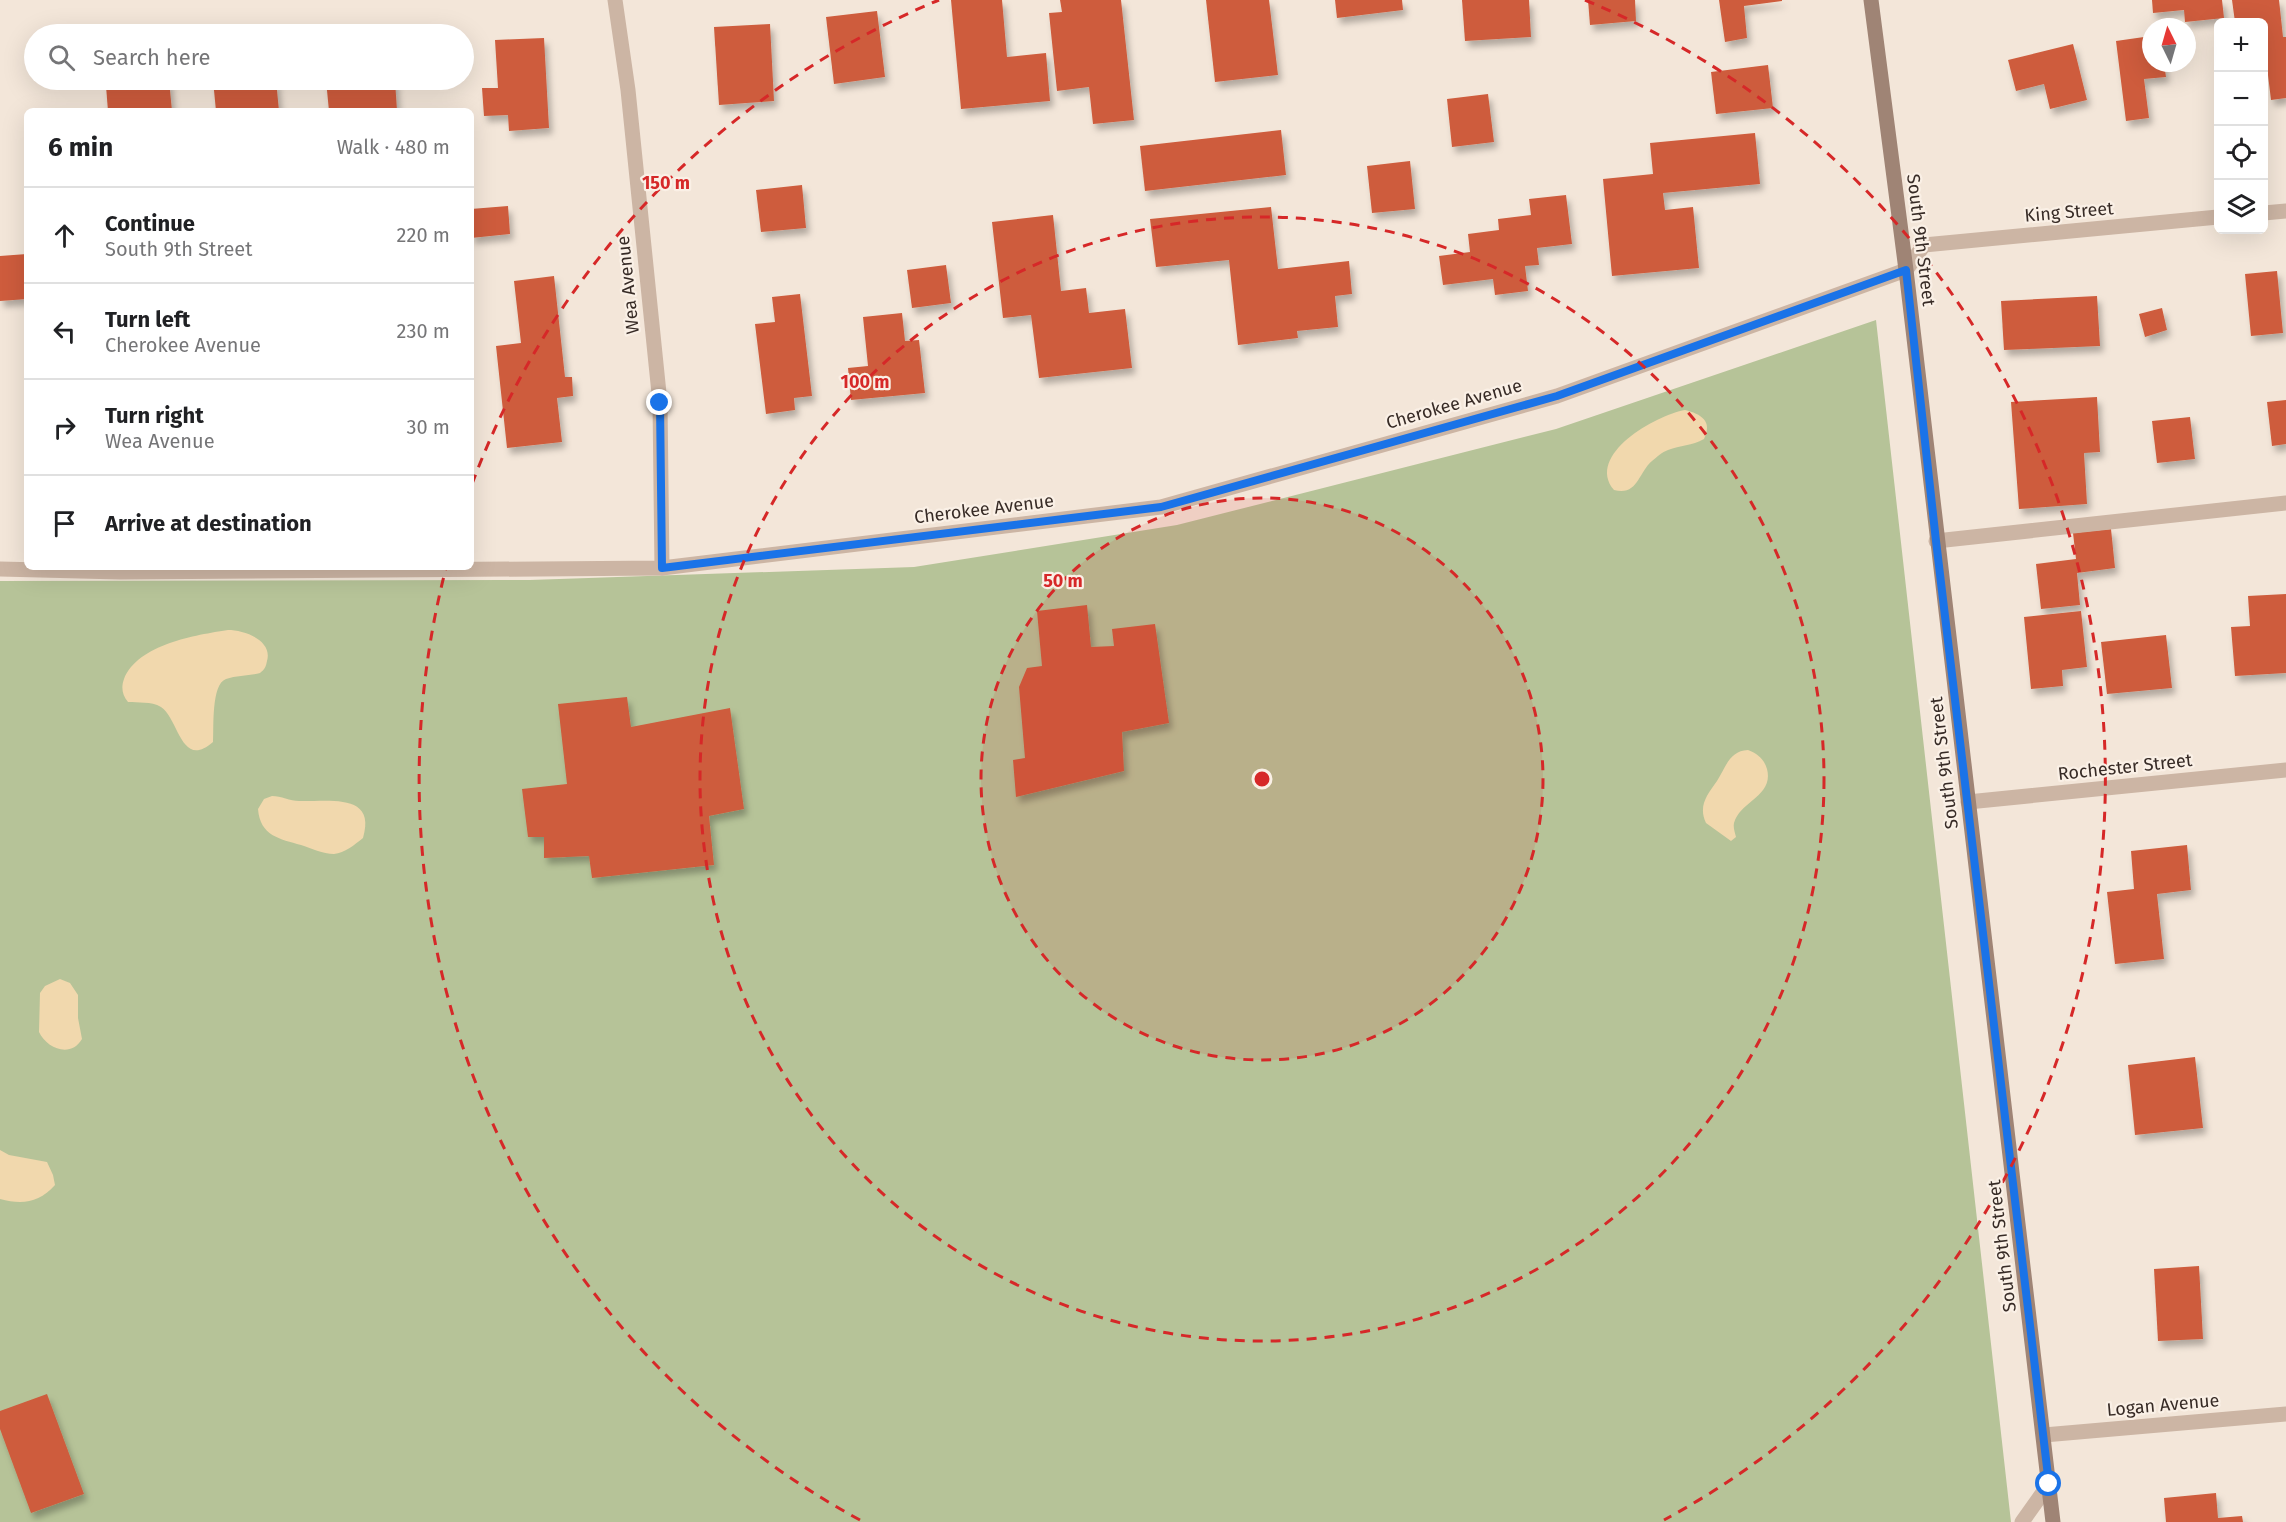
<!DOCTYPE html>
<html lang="en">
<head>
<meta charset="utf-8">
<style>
  body { margin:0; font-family:"Fira Sans",sans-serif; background:#f6f6f6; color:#202124 }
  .controls { position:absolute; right:18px; top:18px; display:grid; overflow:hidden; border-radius:9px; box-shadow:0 6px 24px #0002 }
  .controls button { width:54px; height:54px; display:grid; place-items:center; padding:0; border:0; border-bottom:2px solid #e0e0e0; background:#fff; color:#202124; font:30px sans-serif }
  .compass { position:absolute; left:2142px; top:18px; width:54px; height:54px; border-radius:50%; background:#fff; box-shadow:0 6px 24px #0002; rotate:355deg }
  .stop { position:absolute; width:18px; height:18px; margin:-14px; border:4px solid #1a73e8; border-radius:50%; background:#fff }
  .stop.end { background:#1a73e8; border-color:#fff; box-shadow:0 2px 6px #0008 }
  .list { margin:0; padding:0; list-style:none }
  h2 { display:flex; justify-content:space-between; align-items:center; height:78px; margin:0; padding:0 24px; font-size:26px }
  h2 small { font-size:20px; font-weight:400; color:#757577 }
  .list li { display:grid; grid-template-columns:39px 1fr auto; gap:18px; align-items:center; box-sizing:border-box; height:96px; padding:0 24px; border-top:2px solid #e0e0e0 }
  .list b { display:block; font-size:22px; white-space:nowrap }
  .list p { margin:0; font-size:20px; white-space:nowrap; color:#757577 }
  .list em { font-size:20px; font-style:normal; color:#757577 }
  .icon { flex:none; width:33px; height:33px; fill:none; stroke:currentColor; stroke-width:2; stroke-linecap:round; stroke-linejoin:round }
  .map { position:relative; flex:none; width:2286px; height:1522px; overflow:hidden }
  .search { position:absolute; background:#fff; box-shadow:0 6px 24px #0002; left:24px; top:24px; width:450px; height:66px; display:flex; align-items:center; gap:15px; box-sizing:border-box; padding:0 21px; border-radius:33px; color:#757577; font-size:22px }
  .panel { position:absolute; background:#fff; box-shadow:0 6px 24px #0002; left:24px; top:108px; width:450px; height:462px; border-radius:9px }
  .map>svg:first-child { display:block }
  .green { fill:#b6c398 }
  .sand { fill:#f1d8ad }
  .building { fill:#ce5c3c; filter:url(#shadow) }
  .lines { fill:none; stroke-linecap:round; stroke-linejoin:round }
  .lane { stroke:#ccb5a4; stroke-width:15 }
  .street { stroke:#ccb5a4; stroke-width:15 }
  .secondary { stroke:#9f8475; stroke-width:15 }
  .route { stroke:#1a73e8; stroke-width:8 }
  .ring { fill:none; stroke:#d62828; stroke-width:3; stroke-dasharray:10 8 }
  .labels { text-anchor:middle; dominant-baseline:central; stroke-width:4.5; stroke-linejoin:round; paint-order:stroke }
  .street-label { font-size:18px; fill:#372b26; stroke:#faf0e6 }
  .centre { fill:#d62828; stroke:#faf0e6; stroke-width:3 }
  .ring-label { font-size:18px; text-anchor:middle; font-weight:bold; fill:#d62828; stroke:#faf0e6; stroke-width:4.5; stroke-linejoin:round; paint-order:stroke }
</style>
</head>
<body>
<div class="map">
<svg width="2286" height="1522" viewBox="0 0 2286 1522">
  <defs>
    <filter id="shadow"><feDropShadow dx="3.5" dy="6" stdDeviation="3" flood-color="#0004"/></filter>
  </defs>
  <rect width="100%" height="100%" fill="#f3e6d9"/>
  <path class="green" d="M 1876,320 L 2011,1522 L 0,1522 L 0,581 L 530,580 L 914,567 L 1177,525 L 1556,429 Z"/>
  <g class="sand">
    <path d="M 1685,410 C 1701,414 1713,421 1704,439 C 1692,446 1680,445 1668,450 C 1662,452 1657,457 1652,461 C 1638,473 1638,496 1614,490 C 1585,455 1656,415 1685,410 Z"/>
    <path d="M 228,630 C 244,630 273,640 267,661 C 266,667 264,670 260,673 C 249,676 237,675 226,679 C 211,684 214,728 213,742 C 181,770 179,719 161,707 C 151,701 138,703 128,702 C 122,695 121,687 124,679 C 138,644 196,635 228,630 Z"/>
    <path d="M 1748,750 C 1758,754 1764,759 1767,769 C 1774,796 1740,801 1734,823 C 1733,828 1735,833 1736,837 L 1731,841 L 1706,823 C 1698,806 1707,795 1717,781 C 1726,767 1729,751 1748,750 Z"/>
    <path d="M 272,796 C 281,796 290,801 299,801 C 327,802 377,792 363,838 C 354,845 345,853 334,854 C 323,854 311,848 301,845 C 280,839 260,836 258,809 L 264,799 Z"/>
    <path d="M 60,979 L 70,983 L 78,995 L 78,1018 L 82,1039 C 71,1058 47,1049 39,1032 L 40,993 L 45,986 Z"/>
    <path d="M 0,1150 L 9,1155 L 47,1162 L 53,1175 L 55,1185 C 39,1203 22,1205 0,1199 Z"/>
  </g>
  <g class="building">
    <path d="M 951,0 L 1002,0 L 1007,57 L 1046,53 L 1050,101 L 961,109 Z"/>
    <path d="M 1060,0 L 1121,0 L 1134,120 L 1093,124 L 1089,87 L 1057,91 L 1049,13 L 1062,12 Z"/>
    <path d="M 1206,0 L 1269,0 L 1278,75 L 1215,82 Z"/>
    <path d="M 1335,0 L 1402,0 L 1403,10 L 1337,18 Z"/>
    <path d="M 1462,0 L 1529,0 L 1531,37 L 1465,41 Z"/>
    <path d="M 1588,0 L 1635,0 L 1636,21 L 1590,25 Z"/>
    <path d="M 1719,0 L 1782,0 L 1782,1 L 1744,6 L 1747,38 L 1725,42 Z"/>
    <path d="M 2152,0 L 2222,0 L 2224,18 L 2185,22 L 2184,10 L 2153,13 Z"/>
    <path d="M 2232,0 L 2279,0 L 2283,37 L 2286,37 L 2286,98 L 2271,100 L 2268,75 L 2264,75 L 2264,22 L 2235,22 Z"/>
    <path d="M 877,11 L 885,77 L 834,84 L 826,17 Z"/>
    <path d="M 770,24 L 774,101 L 719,105 L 714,27 Z"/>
    <path d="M 2151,36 L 2151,63 L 2164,63 L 2166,77 L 2144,79 L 2149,118 L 2126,121 L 2116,41 Z"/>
    <path d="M 544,38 L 549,128 L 509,131 L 508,115 L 484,116 L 482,88 L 498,88 L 495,40 Z"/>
    <path d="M 2073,44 L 2087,100 L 2050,109 L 2044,84 L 2016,91 L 2008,60 Z"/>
    <path d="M 1768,65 L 1773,108 L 1716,114 L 1711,72 Z"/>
    <path d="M 169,80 L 172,111 L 108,111 L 106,86 Z"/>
    <path d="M 213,80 L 276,80 L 279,111 L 216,111 Z"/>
    <path d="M 326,80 L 395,80 L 397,111 L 329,111 Z"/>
    <path d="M 1488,94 L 1494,142 L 1452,147 L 1447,99 Z"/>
    <path d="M 1281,130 L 1286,175 L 1145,191 L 1140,146 Z"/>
    <path d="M 1755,133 L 1760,184 L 1663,193 L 1665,210 L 1693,207 L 1699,268 L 1612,276 L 1603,179 L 1653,174 L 1650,143 Z"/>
    <path d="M 1410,161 L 1415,209 L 1372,213 L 1367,166 Z"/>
    <path d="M 802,185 L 806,228 L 761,232 L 756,190 Z"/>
    <path d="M 1566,195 L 1572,244 L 1537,248 L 1539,265 L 1525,266 L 1528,291 L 1495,295 L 1493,279 L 1443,285 L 1439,256 L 1470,252 L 1468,234 L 1499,230 L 1498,219 L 1531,215 L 1529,199 Z"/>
    <path d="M 508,206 L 510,234 L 471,238 L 471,209 Z"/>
    <path d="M 1271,207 L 1278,269 L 1349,261 L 1352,294 L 1335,296 L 1338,327 L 1297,331 L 1298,338 L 1238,345 L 1229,260 L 1156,267 L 1150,219 Z"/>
    <path d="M 1053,215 L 1061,291 L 1086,288 L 1089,313 L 1125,309 L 1132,368 L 1039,378 L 1031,315 L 1003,318 L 992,222 Z"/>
    <path d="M 27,254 L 27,299 L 0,301 L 0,256 Z"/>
    <path d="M 946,265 L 951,303 L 912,308 L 907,270 Z"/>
    <path d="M 2277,271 L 2283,333 L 2251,336 L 2245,274 Z"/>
    <path d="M 554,276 L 565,377 L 572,377 L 573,396 L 557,398 L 562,442 L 507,448 L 496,346 L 521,343 L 514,281 Z"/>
    <path d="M 800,294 L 812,396 L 794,398 L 795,410 L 766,414 L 755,324 L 775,322 L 772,297 Z"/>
    <path d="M 2097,296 L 2100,346 L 2004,350 L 2001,301 Z"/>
    <path d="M 2162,308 L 2167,330 L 2145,337 L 2139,314 Z"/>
    <path d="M 902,313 L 905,341 L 919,340 L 925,393 L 851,400 L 848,368 L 868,366 L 863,317 Z"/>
    <path d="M 2097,397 L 2100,452 L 2084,453 L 2087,504 L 2019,509 L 2011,402 Z"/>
    <path d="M 2286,400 L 2286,444 L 2272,446 L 2267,402 Z"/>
    <path d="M 2190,417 L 2195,459 L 2157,463 L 2152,421 Z"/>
    <path d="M 2111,529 L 2115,568 L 2077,573 L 2080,605 L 2041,609 L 2036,564 L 2076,559 L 2073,533 Z"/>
    <path d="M 2286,594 L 2286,673 L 2235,676 L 2231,627 L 2250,626 L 2248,596 Z"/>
    <path d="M 1087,605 L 1091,647 L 1114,646 L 1112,629 L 1155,624 L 1169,723 L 1122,732 L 1124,771 L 1016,797 L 1013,760 L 1025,758 L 1019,687 L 1027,668 L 1042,666 L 1037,611 Z"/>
    <path d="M 2081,611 L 2087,667 L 2062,670 L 2063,686 L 2031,689 L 2024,617 Z"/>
    <path d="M 2166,635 L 2172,688 L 2107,694 L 2101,642 Z"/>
    <path d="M 627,697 L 631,727 L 730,708 L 744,809 L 709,816 L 714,865 L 592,878 L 589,856 L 544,858 L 544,837 L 528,837 L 522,789 L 567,784 L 558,704 Z"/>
    <path d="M 2187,845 L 2191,890 L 2157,894 L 2164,959 L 2115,964 L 2107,892 L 2134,889 L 2131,851 Z"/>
    <path d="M 2195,1057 L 2203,1128 L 2135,1135 L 2128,1065 Z"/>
    <path d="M 2199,1266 L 2203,1339 L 2158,1341 L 2154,1269 Z"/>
    <path d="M 47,1394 L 84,1494 L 31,1513 L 0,1429 L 0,1411 Z"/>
    <path d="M 2216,1493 L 2218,1518 L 2242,1516 L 2243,1522 L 2166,1522 L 2164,1498 Z"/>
  </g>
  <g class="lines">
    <g class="lane">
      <path d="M 1936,541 L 2286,503"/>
      <path d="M 2022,1522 L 2049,1484"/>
    </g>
    <g class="street">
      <path d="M 615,0 L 628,90 L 660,403 L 662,568"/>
      <path d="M 2264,213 L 2286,211"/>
      <path d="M 0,569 L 120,572 L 662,568 L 1161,507 L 1557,396 L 1906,270 L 1924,245 L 2218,217"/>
      <path d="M 1968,802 L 2286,770"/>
      <path d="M 2044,1435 L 2286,1414"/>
    </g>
    <path class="secondary" d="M 1871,0 L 1906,270 L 2053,1522"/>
  </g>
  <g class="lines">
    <path class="route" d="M 660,403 L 662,568 L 1161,507 L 1557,396 L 1906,270 L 1936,541 L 2049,1484"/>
  </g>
  <circle cx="1262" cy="779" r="281" fill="#d62828" fill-opacity=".12"/>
  <g class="ring">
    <circle cx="1262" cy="779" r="281"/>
    <circle cx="1262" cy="779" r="562"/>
    <path d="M860 1520A843 843 0 0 1 446 568M472 484A843 843 0 0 1 939 0M1585 0A843 843 0 0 1 1664 1520"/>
  </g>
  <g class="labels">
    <g class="street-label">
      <text transform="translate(2069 212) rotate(-5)">King Street</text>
      <text transform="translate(1921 240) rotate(83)">South 9th Street</text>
      <text transform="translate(628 285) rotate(-96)">Wea Avenue</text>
      <text transform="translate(1454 404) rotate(-16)">Cherokee Avenue</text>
      <text transform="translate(984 509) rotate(-7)">Cherokee Avenue</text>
      <text transform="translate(1944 763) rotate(-97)">South 9th Street</text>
      <text transform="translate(2125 767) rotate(-6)">Rochester Street</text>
      <text transform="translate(2002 1246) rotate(-97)">South 9th Street</text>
      <text transform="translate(2163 1405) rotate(-5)">Logan Avenue</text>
    </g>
  </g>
  <circle cx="1262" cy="779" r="9" class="centre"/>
  <g class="ring-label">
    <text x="666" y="189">150 m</text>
    <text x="865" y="388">100 m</text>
    <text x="1063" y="587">50 m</text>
  </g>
</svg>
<div class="controls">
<button>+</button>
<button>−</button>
<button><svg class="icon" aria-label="locate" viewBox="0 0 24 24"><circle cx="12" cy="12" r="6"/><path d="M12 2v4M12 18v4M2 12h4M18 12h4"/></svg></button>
<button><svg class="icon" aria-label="layers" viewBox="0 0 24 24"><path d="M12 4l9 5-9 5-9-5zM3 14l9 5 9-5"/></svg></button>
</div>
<svg class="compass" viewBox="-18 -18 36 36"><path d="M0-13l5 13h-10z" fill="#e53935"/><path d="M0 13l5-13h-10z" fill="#757577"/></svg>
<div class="stop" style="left:2049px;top:1484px"></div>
<div class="stop end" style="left:660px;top:403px"></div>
<div class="search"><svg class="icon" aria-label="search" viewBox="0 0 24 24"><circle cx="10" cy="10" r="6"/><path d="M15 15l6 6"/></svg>Search here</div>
<section class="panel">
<h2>6 min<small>Walk · 480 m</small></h2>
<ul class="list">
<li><svg class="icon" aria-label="ahead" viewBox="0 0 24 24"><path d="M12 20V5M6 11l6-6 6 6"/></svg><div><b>Continue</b><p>South 9th Street</p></div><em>220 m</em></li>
<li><svg class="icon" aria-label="left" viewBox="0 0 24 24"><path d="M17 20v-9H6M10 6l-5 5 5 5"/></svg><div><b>Turn left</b><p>Cherokee Avenue</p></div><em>230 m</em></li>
<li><svg class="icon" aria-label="right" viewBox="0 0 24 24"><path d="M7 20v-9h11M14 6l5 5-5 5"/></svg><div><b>Turn right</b><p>Wea Avenue</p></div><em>30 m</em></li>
<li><svg class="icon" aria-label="arrive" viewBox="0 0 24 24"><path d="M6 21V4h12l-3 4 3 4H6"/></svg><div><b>Arrive at destination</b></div></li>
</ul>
</section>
</div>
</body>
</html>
